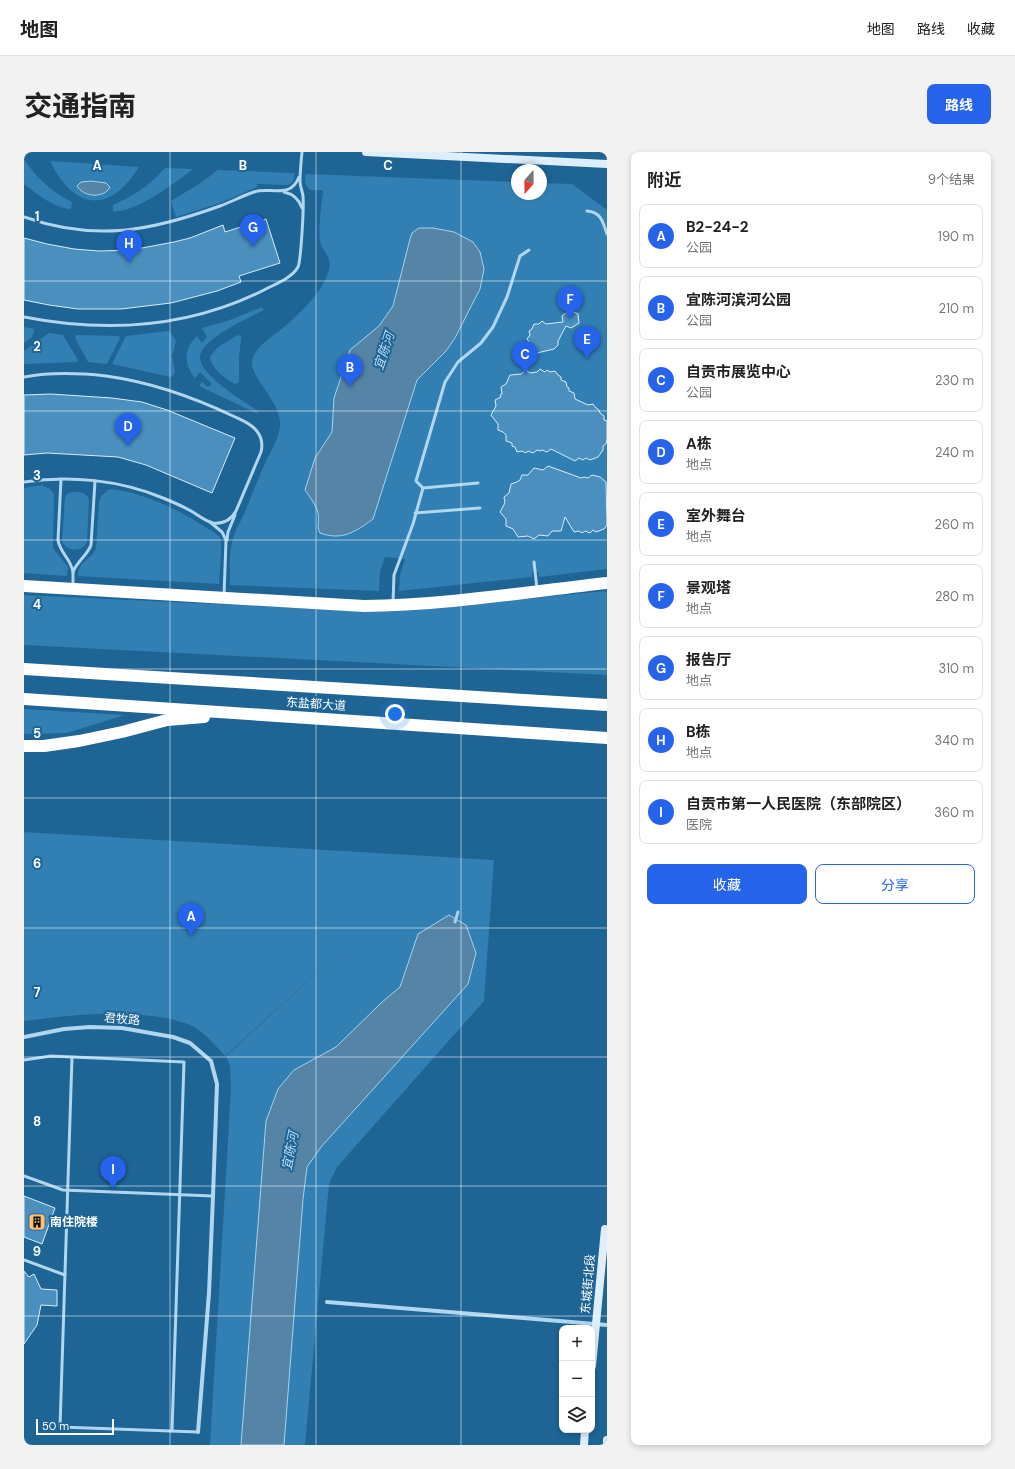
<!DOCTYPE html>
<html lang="zh">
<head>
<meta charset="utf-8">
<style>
  body { margin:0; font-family:"DM Sans","Noto Sans SC",sans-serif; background:#f2f2f2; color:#222 }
  .controls { position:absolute; right:12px; bottom:12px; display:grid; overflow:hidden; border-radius:8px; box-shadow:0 2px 6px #0003 }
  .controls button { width:36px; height:36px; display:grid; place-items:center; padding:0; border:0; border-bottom:1px solid #e0e0e0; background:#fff; color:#222; font:20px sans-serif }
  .compass { position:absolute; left:487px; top:12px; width:36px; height:36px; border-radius:50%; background:#fff; box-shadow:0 2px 6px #0003; rotate:200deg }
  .scale { position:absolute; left:12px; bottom:10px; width:78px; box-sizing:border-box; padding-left:4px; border:2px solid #fff; border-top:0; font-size:11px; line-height:14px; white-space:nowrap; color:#fff; -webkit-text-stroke:3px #1e6495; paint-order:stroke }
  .you { position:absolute; left:371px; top:562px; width:14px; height:14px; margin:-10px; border:3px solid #fff; border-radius:50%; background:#1a73e8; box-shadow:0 0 0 6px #1a73e833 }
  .badge { display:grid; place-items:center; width:26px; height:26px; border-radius:50%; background:#2563eb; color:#fff; font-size:13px; font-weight:700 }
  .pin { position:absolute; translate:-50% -33px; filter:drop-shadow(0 1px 2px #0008) }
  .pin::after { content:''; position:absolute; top:21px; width:14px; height:12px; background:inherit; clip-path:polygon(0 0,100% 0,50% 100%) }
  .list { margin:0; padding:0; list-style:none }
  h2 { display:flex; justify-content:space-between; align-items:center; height:52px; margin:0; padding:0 16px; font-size:17px }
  h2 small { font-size:13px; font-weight:400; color:#767676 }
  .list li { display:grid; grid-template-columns:26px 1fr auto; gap:12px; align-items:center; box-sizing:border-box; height:64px; margin:0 8px 8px; padding:0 8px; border:1px solid #e0e0e0; border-radius:8px }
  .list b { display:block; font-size:15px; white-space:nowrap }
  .list p { margin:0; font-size:13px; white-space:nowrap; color:#767676 }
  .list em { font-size:13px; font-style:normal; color:#767676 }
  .actions { display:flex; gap:8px; padding:12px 16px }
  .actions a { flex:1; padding:9px 0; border:1px solid #2563eb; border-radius:8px; text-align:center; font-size:14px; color:#2563eb }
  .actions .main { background:#2563eb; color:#fff }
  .icon { flex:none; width:22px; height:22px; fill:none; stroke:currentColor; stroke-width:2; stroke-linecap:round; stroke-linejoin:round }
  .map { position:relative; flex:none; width:583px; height:1293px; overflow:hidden; border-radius:8px }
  header { display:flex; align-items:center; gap:24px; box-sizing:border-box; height:56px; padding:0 20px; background:#fff; border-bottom:1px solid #e0e0e0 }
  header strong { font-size:19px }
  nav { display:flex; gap:22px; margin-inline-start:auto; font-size:14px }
  .intro { display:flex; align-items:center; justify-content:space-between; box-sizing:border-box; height:96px; padding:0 24px }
  h1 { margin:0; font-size:28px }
  .button { padding:10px 18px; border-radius:8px; background:#2563eb; color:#fff; font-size:14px; font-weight:700 }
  main { display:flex; gap:24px; padding:0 24px }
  aside { flex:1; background:#fff; border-radius:8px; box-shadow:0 2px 6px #0003 }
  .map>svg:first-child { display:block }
  .green { fill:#327fb3 }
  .water { fill:#5584a6; stroke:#a4d3f0 }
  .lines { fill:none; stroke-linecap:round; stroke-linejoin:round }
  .stream { stroke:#a4d3f0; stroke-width:3 }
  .building { fill:#4a8fbe; stroke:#d7edfa }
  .lane { stroke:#b1d6ef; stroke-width:3 }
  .street { stroke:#b1d6ef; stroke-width:4 }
  .secondary { stroke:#deeffb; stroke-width:8 }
  .highway { stroke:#fff; stroke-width:12 }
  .grid { fill:none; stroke:#fff; stroke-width:1; stroke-opacity:0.55 }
  .labels { text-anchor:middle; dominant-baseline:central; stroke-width:4; stroke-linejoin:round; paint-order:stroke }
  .street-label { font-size:12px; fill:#fff; stroke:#1e6495 }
  .poi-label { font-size:12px; font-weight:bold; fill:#fff; stroke:#1e6495; text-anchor:start }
  .water-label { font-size:13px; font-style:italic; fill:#bddff6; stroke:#1e6495 }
  .grid-label { font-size:13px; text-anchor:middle; font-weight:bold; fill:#fff; stroke:#1e6495; stroke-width:4; stroke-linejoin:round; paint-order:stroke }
</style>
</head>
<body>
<header>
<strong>地图</strong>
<nav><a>地图</a><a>路线</a><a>收藏</a></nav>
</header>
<div class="intro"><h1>交通指南</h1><a class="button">路线</a></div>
<main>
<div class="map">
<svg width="583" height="1293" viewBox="0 0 583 1293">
  <rect width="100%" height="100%" fill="#1e6495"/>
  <g class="green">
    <path d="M 0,7 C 12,26 28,40 48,50 L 47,57 C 30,56 13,42 0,32 Z"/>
    <path d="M 26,9 L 115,15 C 85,63 50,58 26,9 Z"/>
    <path d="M 141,16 L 169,17 C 152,30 111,62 89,59 L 89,53 C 110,44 126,33 141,16 Z"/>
    <path d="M 194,18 L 270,21 C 271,26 269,31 264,33 L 233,32 L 233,35 L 196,51 L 152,65 L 147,49 L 175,32 Z"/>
    <path d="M 282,22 L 493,30 L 493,42 L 517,42 L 517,31 L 548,32 L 583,58 L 583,417 L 515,425 L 514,420 L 508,419 L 508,425 L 375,439 L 376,423 L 381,407 L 361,405 L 356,420 L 355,439 L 206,433 C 206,419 205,404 208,390 C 210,380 217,369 221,360 C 228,342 235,324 243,307 C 249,295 255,286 256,273 C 257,247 221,223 229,205 C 234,193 249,184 259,176 C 275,162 301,138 305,117 C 308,106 301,102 297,93 C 293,81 298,51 299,38 L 286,38 C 281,33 280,28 282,22 Z"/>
    <path d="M 238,155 L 240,158 C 226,165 176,187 176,205 C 175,223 221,250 235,260 L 232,261 L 175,234 L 178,230 L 184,235 L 188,232 L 176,220 L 171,226 C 159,212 160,196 173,184 L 178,191 L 183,185 L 178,176 L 203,169 Z"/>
    <path d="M 0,175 L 10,177 L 10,179 L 8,185 L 0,191 Z"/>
    <path d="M 144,179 L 146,180 L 152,189 L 148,204 L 151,221 L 147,225 L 88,212 L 102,184 Z"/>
    <path d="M 25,181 L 39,183 L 54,208 L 53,210 L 0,212 L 0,199 Z"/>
    <path d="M 52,183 L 95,184 L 96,186 L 84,210 L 82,212 L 64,210 L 51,186 Z"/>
    <path d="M 214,183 L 217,184 L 217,187 L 215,205 L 215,230 L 212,232 C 202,228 187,216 186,205 L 194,195 Z"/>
    <path d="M 18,333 L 26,337 L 30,342 L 29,396 L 44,415 L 43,424 L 0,421 L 0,336 Z"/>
    <path d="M 85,337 C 116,339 159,359 184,377 C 188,379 194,382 196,386 C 199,393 195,423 195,432 L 54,424 C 55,407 67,409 72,396 L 75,349 L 77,344 Z"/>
    <path d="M 48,340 C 56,340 63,340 65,348 L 63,390 C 58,400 44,400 38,390 L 41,346 L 43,342 Z"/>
    <path d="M 583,439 L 583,523 L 0,493 L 0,443 L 357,460 C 432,457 507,445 583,439 Z"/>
    <path d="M 0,557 L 101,563 L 43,581 L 0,582 Z"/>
    <path d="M 0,680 L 470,708 L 460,849 L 313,1015 L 305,1032 L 281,1293 L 186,1293 L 207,937 L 206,914 L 202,904 L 319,797 L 201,904 C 192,894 182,882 170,875 C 161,870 150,868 141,866 C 95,858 46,863 0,869 Z"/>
  </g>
  <g class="water">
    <path d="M 67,29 L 82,31 L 86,35 C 80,47 59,45 53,34 L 57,30 Z"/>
    <path d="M 395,76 L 409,76 L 430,80 L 449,90 L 456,100 L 460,117 L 456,137 L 431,186 L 422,199 L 393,228 L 349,367 C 331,380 318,389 296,381 C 292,374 296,369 294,361 C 292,353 286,345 281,338 L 291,306 L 308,280 L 310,246 L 326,198 L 355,174 L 369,154 L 386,87 L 388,81 Z"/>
    <path d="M 425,763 L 442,773 L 452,801 L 444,832 L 297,995 L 283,1015 L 279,1047 L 260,1293 L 217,1293 L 242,969 L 254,937 L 270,918 L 312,895 L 357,851 L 376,835 L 394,782 Z"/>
  </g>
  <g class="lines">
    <path class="stream" d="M 431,770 L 434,760"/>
  </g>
  <g class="building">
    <path d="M 242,67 L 256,111 L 215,124 L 217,130 L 193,139 L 147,151 L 97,157 L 54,157 L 25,153 L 0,148 L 0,86 L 23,92 L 50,97 L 75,99 L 107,98 L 150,90 L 166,86 L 199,73 L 201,80 Z"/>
    <path d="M 546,158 L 554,162 L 555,171 L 547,176 L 542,174 L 534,189 L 534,193 L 530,197 L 513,201 L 510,196 L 507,195 L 506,191 L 503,187 L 506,183 L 505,179 L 508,177 L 510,172 L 515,172 L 518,169 L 522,172 L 539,170 L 538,164 Z"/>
    <path d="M 516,217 L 521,220 L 523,218 L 526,220 L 531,219 L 534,223 L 537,225 L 537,228 L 542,230 L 543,235 L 545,236 L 545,239 L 550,241 L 551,247 L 564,253 L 569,252 L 572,256 L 575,258 L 576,261 L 580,264 L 580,268 L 583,269 L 583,287 L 582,292 L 579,294 L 579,298 L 574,305 L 566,308 L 562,306 L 559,308 L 555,306 L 551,309 L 527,297 L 523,300 L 518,298 L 516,299 L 513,298 L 509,301 L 504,299 L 502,301 L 498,299 L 493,300 L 491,295 L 488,294 L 488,291 L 482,289 L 482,283 L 479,280 L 474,278 L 474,272 L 467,263 L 472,254 L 471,248 L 477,245 L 476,243 L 478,242 L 477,235 L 482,232 L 486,223 L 497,222 L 502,218 L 506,221 L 513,220 Z"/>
    <path d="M 27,242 L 88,246 L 118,250 L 143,258 L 211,286 L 188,341 L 122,313 L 94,305 L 23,301 L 0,303 L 0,243 Z"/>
    <path d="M 524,314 L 557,326 L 560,325 L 564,326 L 568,323 L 576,325 L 582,330 L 583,373 L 580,377 L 572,380 L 569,378 L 566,381 L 561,379 L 558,381 L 555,379 L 550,380 L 541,365 L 537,379 L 528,379 L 524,384 L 515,383 L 510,387 L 504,384 L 494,385 L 489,377 L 482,374 L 482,367 L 476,360 L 481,351 L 480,345 L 485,341 L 487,332 L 493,330 L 496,328 L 498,323 L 504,323 L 510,316 L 519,318 Z"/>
    <path d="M 0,1044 L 31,1056 L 18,1092 L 0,1085 Z"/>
    <path d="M 0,1119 L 5,1125 L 10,1122 L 17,1137 L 33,1138 L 33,1154 L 17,1153 L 13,1173 L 0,1192 Z"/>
  </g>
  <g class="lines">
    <g class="lane">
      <path d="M 260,40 C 269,42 275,47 278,56"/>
      <path d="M 563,59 C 577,60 579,70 583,82"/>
      <path d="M 0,65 C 71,90 127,79 196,54 C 207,50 218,44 230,40 C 246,34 266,48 275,25"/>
      <path d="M 0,165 C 82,181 164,176 240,138 C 251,132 268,126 274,115 C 277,108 280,54 279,45 C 279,40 276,35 276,30 C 276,20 277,10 278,0"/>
      <path d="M 0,225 C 27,220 55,221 82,224 C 126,230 169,245 209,264 C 217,268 226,271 232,278 C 238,285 239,292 237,300 L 212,359 C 207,368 199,372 189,371 C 181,369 174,363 167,359 C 158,354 149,350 139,346 C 96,328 46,323 0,330"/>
      <path d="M 37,327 L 34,388 C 36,401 47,407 49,420 C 53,409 63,404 67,393 L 71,329"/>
      <path d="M 454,331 L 399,336 L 392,329 L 421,230 L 434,210 L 457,191 L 469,175 L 483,145 L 496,104 L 505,98"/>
      <path d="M 391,361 L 456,356"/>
      <path d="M 186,370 L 198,380 L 202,388 L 200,444"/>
      <path d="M 203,388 L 204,380 L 211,363"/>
      <path d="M 510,410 L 513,437"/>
      <path d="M 49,434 L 49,420"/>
      <path d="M 369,450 L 370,423 L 389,372 L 399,336"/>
      <path d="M 48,905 L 36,1275 L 174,1280"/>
      <path d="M 0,908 L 27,904 L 160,910 L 148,1279"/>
      <path d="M 0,1024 L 39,1038 L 189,1044"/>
      <path d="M 0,1108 L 41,1123"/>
    </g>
    <g class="street">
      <path d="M 0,885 L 40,877 L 66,875 L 98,876 L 149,885 L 166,891 L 187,909 L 193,932 L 189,1044 L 185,1141 L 174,1280"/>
      <path d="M 303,1150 L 583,1173"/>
    </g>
    <g class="secondary">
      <path d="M 342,0 L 583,12"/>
      <path d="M 568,1214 L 581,1077"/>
      <path d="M 560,1293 L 561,1278"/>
      <path d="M 583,1293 L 583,1288"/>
    </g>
    <g class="highway">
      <path d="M 0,434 L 340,454 C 421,453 502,440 583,431"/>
      <path d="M 0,517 L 583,553"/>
      <path d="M 0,547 L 583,586"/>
      <path d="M 0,594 L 20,594 L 55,589 L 98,580 L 143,568 L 180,565"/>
    </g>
  </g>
  <path class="grid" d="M 146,0 L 146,1293M 292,0 L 292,1293M 437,0 L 437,1293M 0,129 L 583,129M 0,259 L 583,259M 0,388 L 583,388M 0,517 L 583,517M 0,646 L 583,646M 0,776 L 583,776M 0,905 L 583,905M 0,1034 L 583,1034M 0,1164 L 583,1164"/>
  <defs>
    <g id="building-square" transform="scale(0.9)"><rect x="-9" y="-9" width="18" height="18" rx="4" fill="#febf70" stroke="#1e6495"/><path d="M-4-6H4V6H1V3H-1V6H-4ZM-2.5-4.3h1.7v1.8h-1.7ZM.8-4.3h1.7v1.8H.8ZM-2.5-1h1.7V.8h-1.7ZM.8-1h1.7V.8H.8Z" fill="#111"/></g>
  </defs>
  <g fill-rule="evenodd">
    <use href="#building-square" x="13" y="1070"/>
  </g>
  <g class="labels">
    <g class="street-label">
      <text transform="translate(292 552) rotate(4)">东盐都大道</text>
      <text transform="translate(98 867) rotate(5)">君牧路</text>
      <text transform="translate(564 1132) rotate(-85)">东城街北段</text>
    </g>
    <g class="poi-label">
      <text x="26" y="1070">南住院楼</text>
    </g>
    <g class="water-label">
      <text transform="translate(360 199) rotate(-71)">宜陈河</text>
      <text transform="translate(266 999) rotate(-79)">宜陈河</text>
    </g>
  </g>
  <g class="grid-label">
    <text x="73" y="18">A</text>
    <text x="219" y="18">B</text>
    <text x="364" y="18">C</text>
    <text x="13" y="69">1</text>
    <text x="13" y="199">2</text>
    <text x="13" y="328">3</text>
    <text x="13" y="457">4</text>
    <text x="13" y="586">5</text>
    <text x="13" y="716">6</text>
    <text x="13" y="845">7</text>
    <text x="13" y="974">8</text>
    <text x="13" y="1104">9</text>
  </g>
</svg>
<div class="controls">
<button>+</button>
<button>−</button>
<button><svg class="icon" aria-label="layers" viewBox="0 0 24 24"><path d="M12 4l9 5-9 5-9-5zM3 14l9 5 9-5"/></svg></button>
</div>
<svg class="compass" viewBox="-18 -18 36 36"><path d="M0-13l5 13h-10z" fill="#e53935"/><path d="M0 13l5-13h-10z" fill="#767676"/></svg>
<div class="scale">50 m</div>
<div class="you"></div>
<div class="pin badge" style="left:167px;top:784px">A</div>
<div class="pin badge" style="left:326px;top:235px">B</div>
<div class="pin badge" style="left:501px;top:222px">C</div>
<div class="pin badge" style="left:104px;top:294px">D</div>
<div class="pin badge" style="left:563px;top:207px">E</div>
<div class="pin badge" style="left:546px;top:167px">F</div>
<div class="pin badge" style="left:229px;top:95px">G</div>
<div class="pin badge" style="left:105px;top:111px">H</div>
<div class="pin badge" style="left:89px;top:1037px">I</div>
</div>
<aside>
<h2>附近<small>9个结果</small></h2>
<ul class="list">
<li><span class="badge">A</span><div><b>B2-24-2</b><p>公园</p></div><em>190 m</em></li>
<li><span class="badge">B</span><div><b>宜陈河滨河公园</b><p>公园</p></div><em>210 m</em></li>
<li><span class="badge">C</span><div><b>自贡市展览中心</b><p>公园</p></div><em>230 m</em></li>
<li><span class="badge">D</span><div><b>A栋</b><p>地点</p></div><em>240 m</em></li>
<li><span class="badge">E</span><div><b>室外舞台</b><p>地点</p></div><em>260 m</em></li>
<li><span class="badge">F</span><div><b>景观塔</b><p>地点</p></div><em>280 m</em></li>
<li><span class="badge">G</span><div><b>报告厅</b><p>地点</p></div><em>310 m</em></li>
<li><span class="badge">H</span><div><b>B栋</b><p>地点</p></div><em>340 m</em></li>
<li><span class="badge">I</span><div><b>自贡市第一人民医院（东部院区）</b><p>医院</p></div><em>360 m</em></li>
</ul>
<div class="actions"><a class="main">收藏</a><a>分享</a></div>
</aside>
</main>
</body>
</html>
